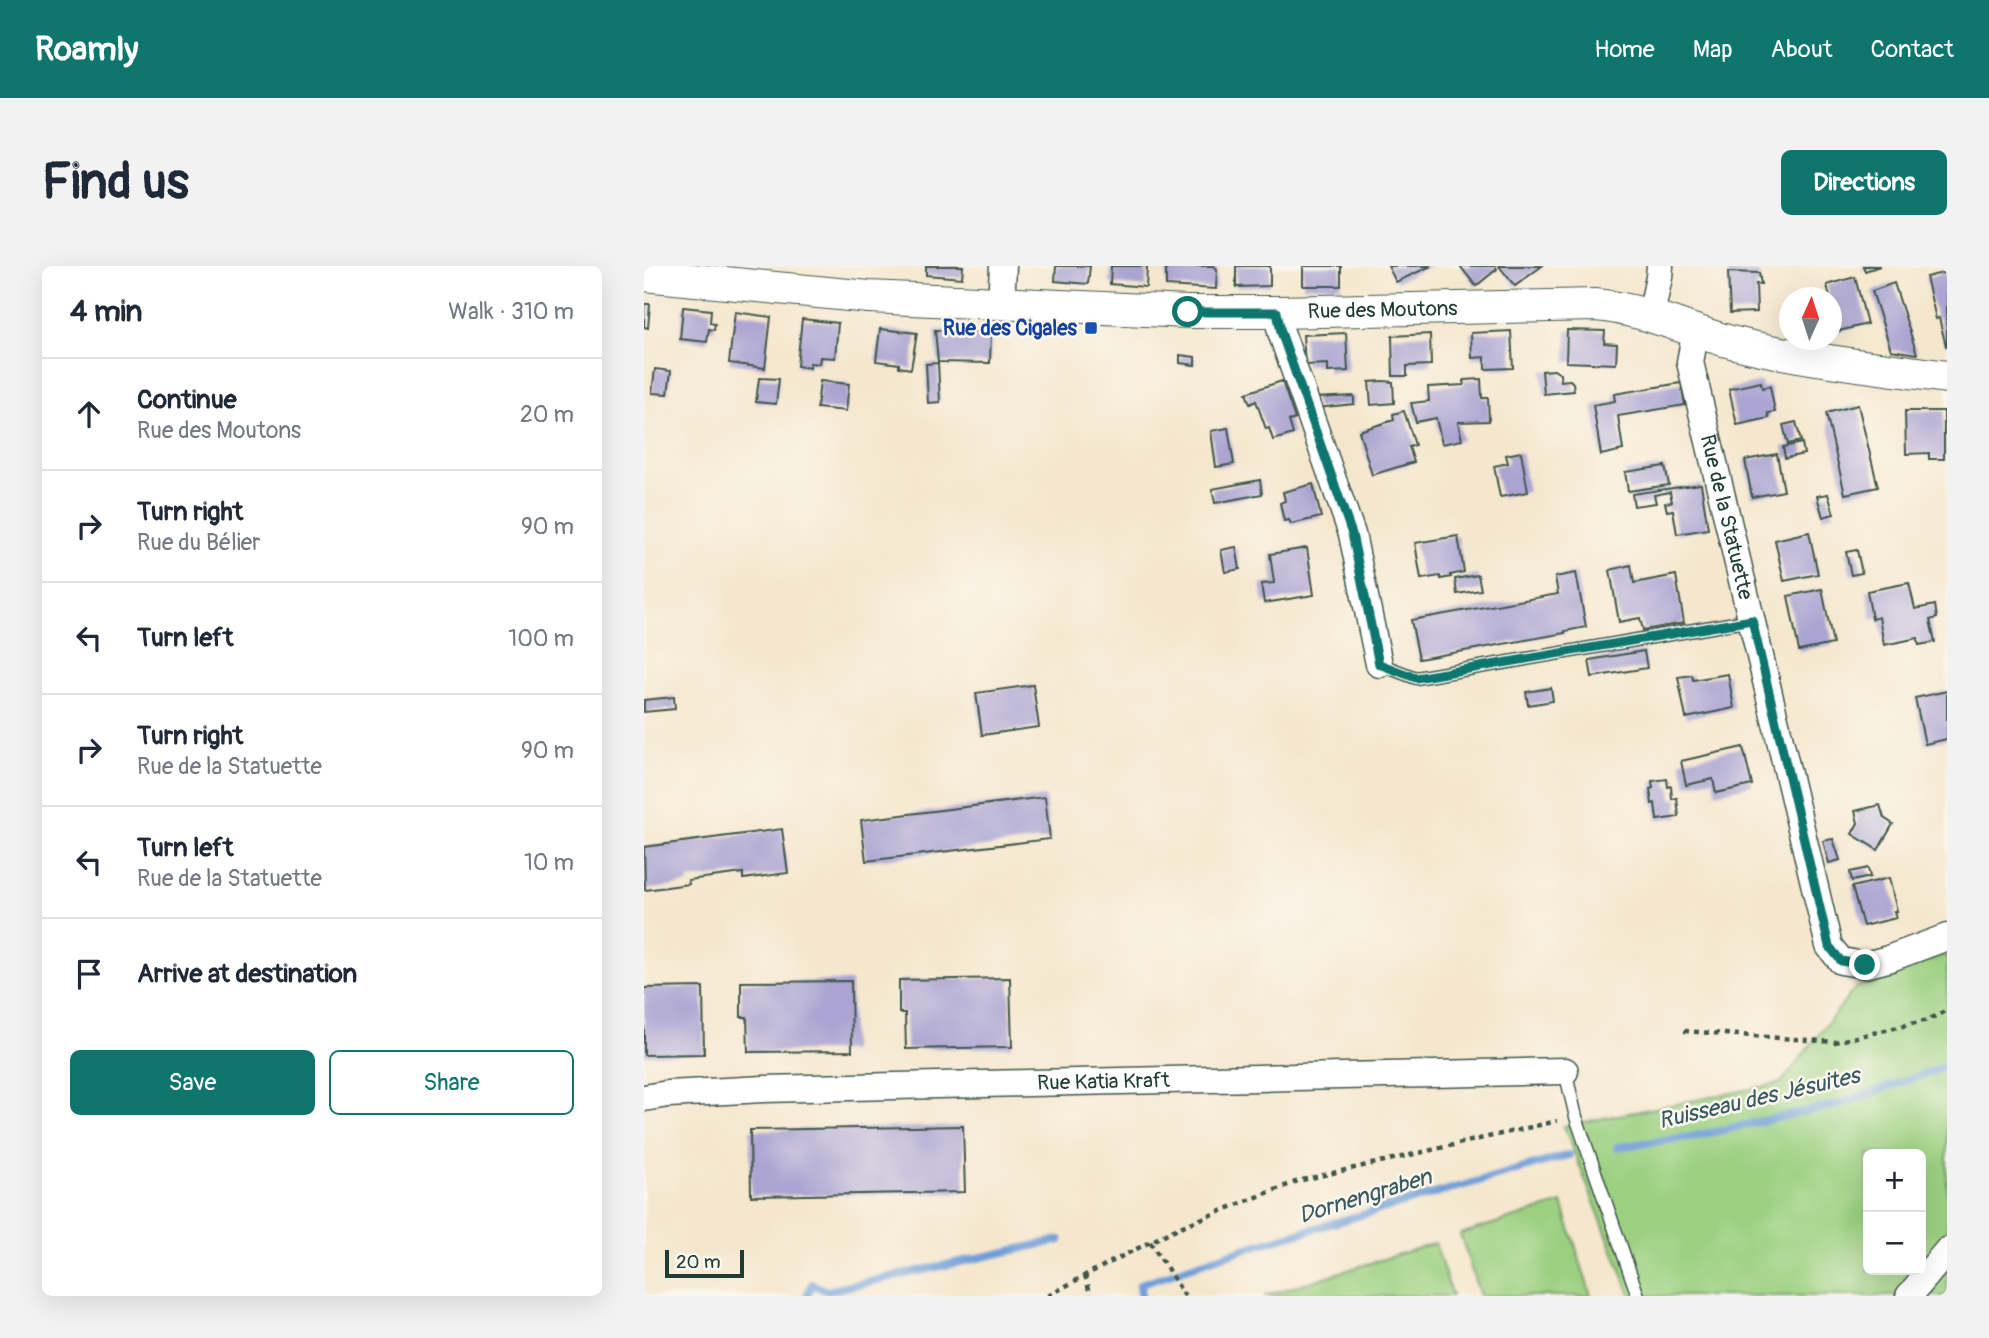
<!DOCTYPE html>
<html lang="en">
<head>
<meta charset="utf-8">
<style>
  body { margin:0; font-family:Pangolin,sans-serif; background:#f2f2f3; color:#1f2937 }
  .controls { position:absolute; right:21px; bottom:21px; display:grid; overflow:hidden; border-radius:10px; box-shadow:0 7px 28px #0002 }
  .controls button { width:63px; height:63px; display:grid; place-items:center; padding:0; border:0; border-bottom:2px solid #e0e1e3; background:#fff; color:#1f2937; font:35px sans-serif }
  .compass { position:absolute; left:1135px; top:21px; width:63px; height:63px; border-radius:50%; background:#fff; box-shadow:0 7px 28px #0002; rotate:3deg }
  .scale { position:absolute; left:21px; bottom:18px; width:79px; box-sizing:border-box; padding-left:7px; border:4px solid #1f3d34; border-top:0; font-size:19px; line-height:24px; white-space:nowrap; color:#1f3d34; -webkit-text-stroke:5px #fbf7ec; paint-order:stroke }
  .stop { position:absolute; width:21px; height:21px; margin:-16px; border:5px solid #0f766e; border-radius:50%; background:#fff }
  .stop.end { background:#0f766e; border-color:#fff; box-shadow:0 2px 7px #0008 }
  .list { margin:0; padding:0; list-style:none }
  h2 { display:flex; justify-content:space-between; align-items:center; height:91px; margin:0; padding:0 28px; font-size:30px }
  h2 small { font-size:23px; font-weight:400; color:#747a83 }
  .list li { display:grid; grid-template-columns:46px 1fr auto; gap:21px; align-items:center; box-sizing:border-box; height:112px; padding:0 28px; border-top:2px solid #e0e1e3 }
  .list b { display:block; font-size:26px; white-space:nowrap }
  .list p { margin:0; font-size:23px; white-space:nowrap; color:#747a83 }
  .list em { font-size:23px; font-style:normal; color:#747a83 }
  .actions { display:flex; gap:14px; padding:21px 28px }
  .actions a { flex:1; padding:16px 0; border:2px solid #0f766e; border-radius:10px; text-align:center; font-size:24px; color:#0f766e }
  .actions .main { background:#0f766e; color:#fff }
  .icon { flex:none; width:38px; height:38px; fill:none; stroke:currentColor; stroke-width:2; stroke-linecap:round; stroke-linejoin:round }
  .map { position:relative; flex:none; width:1303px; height:1030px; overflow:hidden; border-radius:10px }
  header { display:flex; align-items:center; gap:42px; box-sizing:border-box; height:98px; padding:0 35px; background:#0f766e; color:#fff }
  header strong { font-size:33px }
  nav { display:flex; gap:38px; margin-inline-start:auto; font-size:24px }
  .intro { display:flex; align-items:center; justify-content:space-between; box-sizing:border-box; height:168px; padding:0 42px }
  h1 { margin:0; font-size:49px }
  .button { padding:18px 32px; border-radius:10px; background:#0f766e; color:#fff; font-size:24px; font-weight:700 }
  main { display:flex; gap:42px; padding:0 42px }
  aside { flex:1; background:#fff; border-radius:10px; box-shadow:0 7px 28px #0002 }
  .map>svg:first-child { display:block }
  .green { fill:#9cd081; stroke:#5e865a; stroke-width:2; fill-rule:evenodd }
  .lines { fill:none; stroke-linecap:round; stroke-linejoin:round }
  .stream { stroke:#6f9ed8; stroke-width:8 }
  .building { fill:#aba4d2 }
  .service-casing { stroke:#3f564b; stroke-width:15 }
  .minor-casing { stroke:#3f564b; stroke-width:29 }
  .tertiary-casing { stroke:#3f564b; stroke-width:34 }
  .path { stroke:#3f564b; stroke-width:4.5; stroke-dasharray:5 5; stroke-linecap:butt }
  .service { stroke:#fff; stroke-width:12 }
  .minor { stroke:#fff; stroke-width:26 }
  .tertiary { stroke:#fff; stroke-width:32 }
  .route { stroke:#0f766e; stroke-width:9 }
  .transit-dot { fill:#1a4fb4; stroke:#fbf7ec; stroke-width:2.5 }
  .labels { text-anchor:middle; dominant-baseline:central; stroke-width:5; stroke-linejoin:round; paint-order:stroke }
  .street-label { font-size:21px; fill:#1f3d34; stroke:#fbf7ec }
  .transit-label { font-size:21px; font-weight:bold; fill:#164399; stroke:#fbf7ec; text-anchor:end }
  .water-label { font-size:23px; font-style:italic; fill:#375a65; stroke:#fbf7ec }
</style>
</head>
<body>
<header>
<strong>Roamly</strong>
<nav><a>Home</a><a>Map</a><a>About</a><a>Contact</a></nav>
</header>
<div class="intro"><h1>Find us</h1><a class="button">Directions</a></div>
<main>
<aside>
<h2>4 min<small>Walk · 310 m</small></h2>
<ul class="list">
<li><svg class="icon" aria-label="ahead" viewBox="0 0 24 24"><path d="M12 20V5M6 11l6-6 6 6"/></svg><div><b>Continue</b><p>Rue des Moutons</p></div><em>20 m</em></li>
<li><svg class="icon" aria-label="right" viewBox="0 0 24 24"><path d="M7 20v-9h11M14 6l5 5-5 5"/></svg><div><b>Turn right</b><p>Rue du Bélier</p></div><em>90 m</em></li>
<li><svg class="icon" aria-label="left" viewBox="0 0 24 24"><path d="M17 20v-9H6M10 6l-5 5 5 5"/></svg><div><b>Turn left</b></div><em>100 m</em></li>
<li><svg class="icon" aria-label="right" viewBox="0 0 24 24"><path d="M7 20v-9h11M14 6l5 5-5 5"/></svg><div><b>Turn right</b><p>Rue de la Statuette</p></div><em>90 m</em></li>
<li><svg class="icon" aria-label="left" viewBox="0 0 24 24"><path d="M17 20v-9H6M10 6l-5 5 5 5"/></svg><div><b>Turn left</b><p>Rue de la Statuette</p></div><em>10 m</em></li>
<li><svg class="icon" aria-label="arrive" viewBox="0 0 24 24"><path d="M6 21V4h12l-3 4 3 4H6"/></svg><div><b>Arrive at destination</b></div></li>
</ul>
<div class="actions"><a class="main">Save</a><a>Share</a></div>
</aside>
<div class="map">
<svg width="1303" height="1030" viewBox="0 0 1303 1030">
  <rect width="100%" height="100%" fill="#fbf7ec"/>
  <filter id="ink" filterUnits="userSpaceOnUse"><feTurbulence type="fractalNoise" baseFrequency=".0143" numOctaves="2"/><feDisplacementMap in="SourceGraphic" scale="14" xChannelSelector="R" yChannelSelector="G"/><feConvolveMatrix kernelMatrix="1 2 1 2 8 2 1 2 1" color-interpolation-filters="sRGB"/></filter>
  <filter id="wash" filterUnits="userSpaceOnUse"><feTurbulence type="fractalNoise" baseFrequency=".00686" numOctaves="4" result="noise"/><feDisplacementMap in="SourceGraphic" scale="28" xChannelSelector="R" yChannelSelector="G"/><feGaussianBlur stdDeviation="1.57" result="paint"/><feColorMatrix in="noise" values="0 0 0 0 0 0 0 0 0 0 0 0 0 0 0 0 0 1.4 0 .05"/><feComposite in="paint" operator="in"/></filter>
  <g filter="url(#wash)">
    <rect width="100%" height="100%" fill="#f5e7ce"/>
    <g class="green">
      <path d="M 1303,688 L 1303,1030 L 987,1030 L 920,860 L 1137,817 L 1211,722 ZM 1224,888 L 1277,888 L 1277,1004 L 1224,1004 Z"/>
      <path d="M 918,937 L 947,1030 L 836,1030 L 816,968 Z"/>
      <path d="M 791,977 L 808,1030 L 620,1030 Z"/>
    </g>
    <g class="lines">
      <g class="stream">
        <path d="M 973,881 L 1052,870 L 1195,838 L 1303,800"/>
        <path d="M 528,1007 L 603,982 L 925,889"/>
        <path d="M 163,1030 L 168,1018 L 183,1025 L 416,974"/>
        <path d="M 497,1030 L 496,1018 L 525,1009"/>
      </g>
    </g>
    <g id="blocks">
      <g class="building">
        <path d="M 282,0 L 319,0 L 318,12 L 282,9 Z"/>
        <path d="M 412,0 L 446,0 L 444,18 L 411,15 Z"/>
        <path d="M 467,0 L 503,0 L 502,21 L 466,18 Z"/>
        <path d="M 522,0 L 570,0 L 573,3 L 572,23 L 522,20 Z"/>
        <path d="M 592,0 L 626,0 L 626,20 L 592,21 Z"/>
        <rect x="659" y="0" width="38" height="20"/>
        <path d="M 744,0 L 787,0 L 752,16 Z"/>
        <path d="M 816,0 L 851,0 L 853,3 L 832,20 Z"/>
        <path d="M 855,0 L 898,0 L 871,20 Z"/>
        <path d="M 1219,0 L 1236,0 L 1221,5 Z"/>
        <path d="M 1084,6 L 1115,7 L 1117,18 L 1112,18 L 1113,46 L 1086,47 Z"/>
        <path d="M 1303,6 L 1303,80 L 1302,80 L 1295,52 L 1292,53 L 1282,11 Z"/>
        <path d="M 1211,11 L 1223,58 L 1195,65 L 1188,32 L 1186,32 L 1183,19 Z"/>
        <path d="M 1250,17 L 1273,88 L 1247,84 L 1228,25 Z"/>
        <path d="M 0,38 L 6,38 L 4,62 L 0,61 Z"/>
        <path d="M 39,41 L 67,44 L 66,57 L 71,58 L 70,64 L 65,63 L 63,76 L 36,73 Z"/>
        <path d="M 91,46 L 127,51 L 121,102 L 85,97 Z"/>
        <path d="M 158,53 L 194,57 L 191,92 L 176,91 L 175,98 L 166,97 L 166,102 L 153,100 Z"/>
        <path d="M 236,63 L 273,67 L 267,103 L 255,101 L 255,98 L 232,95 Z"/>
        <path d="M 291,64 L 347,66 L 346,97 L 294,96 Z"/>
        <path d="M 923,64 L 961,65 L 960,77 L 973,78 L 972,98 L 922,96 Z"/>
        <path d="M 867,65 L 869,102 L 841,103 L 841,91 L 828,92 L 827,67 Z"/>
        <path d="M 702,67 L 704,105 L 684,106 L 684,98 L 661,99 L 659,69 Z"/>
        <path d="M 786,68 L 787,99 L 763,100 L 763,110 L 749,110 L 748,70 Z"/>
        <path d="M 536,89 L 551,91 L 551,99 L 536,97 Z"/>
        <path d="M 294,97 L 296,136 L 284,137 L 282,98 Z"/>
        <path d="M 11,103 L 27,105 L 24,128 L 8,127 Z"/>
        <path d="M 910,104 L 916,108 L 917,115 L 926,114 L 929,117 L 930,125 L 900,128 L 898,105 Z"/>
        <path d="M 115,112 L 135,113 L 132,138 L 112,136 Z"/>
        <path d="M 837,113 L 838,132 L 844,132 L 845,155 L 814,156 L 818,174 L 798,178 L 792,152 L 772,156 L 767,137 L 785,135 L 784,121 L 820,119 L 820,114 Z"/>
        <path d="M 176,115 L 205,118 L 202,145 L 173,142 Z"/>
        <path d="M 638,115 L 651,153 L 645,155 L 649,168 L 629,174 L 625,162 L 622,163 L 612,135 L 606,138 L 602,127 Z"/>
        <path d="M 739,115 L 749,116 L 750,137 L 727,139 L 725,116 Z"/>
        <path d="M 1117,116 L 1118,122 L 1126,120 L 1131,146 L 1124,147 L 1125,152 L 1093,159 L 1085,123 Z"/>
        <path d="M 1037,117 L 1041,139 L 974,150 L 979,184 L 957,189 L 949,139 L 971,135 L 970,128 Z"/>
        <path d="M 710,130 L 710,138 L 672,142 L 671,132 Z"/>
        <path d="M 1214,139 L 1234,221 L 1201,228 L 1182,147 Z"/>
        <path d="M 760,145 L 771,179 L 765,181 L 770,196 L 728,209 L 715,165 L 750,154 L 749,148 Z"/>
        <path d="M 1261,145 L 1300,145 L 1300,193 L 1285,193 L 1285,187 L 1262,188 Z"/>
        <path d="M 1152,156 L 1157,175 L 1144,178 L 1139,159 Z"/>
        <path d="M 584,162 L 590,198 L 572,201 L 567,165 Z"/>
        <path d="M 1158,177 L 1160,188 L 1141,192 L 1139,181 Z"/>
        <path d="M 877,186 L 884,226 L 856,231 L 850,200 L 864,197 L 862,189 Z"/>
        <path d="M 1133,188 L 1140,225 L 1108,231 L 1101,194 Z"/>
        <path d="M 1021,200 L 1025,219 L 984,225 L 981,206 Z"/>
        <path d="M 616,214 L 618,228 L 571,237 L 568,223 Z"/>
        <path d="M 669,218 L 677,251 L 647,258 L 645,254 L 640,255 L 636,237 L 641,235 L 639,226 Z"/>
        <path d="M 1057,218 L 1064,263 L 1033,268 L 1029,244 L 1023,245 L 1021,237 L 1028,236 L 1026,226 L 1010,229 L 1012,237 L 990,240 L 988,228 Z"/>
        <path d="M 1184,228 L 1190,248 L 1179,251 L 1173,230 Z"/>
        <path d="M 1165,266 L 1174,308 L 1140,315 L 1131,274 Z"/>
        <path d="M 814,270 L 820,306 L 806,309 L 807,311 L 797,313 L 796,310 L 777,313 L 771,277 Z"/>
        <path d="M 592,281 L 596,303 L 581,306 L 577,284 Z"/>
        <path d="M 663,282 L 670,329 L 620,337 L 617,318 L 630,317 L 626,288 Z"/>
        <path d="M 1213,284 L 1218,307 L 1207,309 L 1202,286 Z"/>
        <path d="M 987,299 L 990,317 L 1032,309 L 1040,357 L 999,364 L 996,352 L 975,356 L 966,304 Z"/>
        <path d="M 932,307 L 942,361 L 921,365 L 921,367 L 775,393 L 767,354 L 914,328 L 911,311 Z"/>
        <path d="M 834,309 L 837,324 L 813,328 L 811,313 Z"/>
        <path d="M 1265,317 L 1271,343 L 1291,339 L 1293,352 L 1286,354 L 1291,376 L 1275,379 L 1274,372 L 1240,379 L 1235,351 L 1228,353 L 1223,325 Z"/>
        <path d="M 1178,323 L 1189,378 L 1155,385 L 1144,330 Z"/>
        <path d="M 1000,385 L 1003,402 L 948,411 L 945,394 Z"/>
        <path d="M 1084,408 L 1090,442 L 1042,452 L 1034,411 L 1048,409 L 1049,414 Z"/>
        <path d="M 389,419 L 395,461 L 338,469 L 332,427 Z"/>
        <path d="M 907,422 L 909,435 L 884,439 L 882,426 Z"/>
        <path d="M 1303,425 L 1303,473 L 1281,478 L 1271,432 Z"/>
        <path d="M 30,431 L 31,443 L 0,446 L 0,434 Z"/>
        <path d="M 1099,481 L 1108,519 L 1072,527 L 1069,513 L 1042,519 L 1037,495 Z"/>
        <path d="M 1023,513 L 1024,521 L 1027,520 L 1028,533 L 1033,532 L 1035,551 L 1013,554 L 1011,537 L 1008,538 L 1006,523 L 1009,522 L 1008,515 Z"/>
        <path d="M 401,531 L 406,573 L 222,595 L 217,554 Z"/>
        <path d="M 1236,539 L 1240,552 L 1249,558 L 1234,584 L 1208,568 L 1214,557 L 1211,545 Z"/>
        <path d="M 138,563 L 144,607 L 99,613 L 99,607 L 44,614 L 45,618 L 1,624 L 0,581 Z"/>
        <path d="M 1189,573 L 1196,594 L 1185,597 L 1179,575 Z"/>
        <path d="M 1224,602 L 1226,611 L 1208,615 L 1206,606 Z"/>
        <path d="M 1245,612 L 1253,645 L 1250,645 L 1252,652 L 1219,660 L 1208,621 Z"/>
        <path d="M 366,712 L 368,781 L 262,783 L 261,747 L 255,747 L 255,714 Z"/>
        <path d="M 207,715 L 208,785 L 104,786 L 103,751 L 97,751 L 97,716 Z"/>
        <path d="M 59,721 L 60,788 L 0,789 L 0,722 Z"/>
        <path d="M 319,860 L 321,926 L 107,930 L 106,864 Z"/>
      </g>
    </g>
  </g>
  <g filter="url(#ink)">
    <use href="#blocks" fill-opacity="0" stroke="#3f564b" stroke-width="2"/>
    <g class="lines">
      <g class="service-casing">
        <g id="service">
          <path d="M 735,398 L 772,412 L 1108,354"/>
          <path d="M 921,805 L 932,851 L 994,1030"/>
        </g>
      </g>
      <g class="minor-casing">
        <g id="minor">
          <path d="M 357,38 L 359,0"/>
          <path d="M 633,46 L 637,66 L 708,268 L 735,398"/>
          <path d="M 1007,49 L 1015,11 L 1016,0"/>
          <path id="s1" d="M 1052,64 L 1046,96 L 1185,680 L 1197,695 L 1221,699 L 1244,693 L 1303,671"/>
          <path id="s2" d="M 0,832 L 24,828 L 120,823 L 921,805"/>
          <path d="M 1265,1030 L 1303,985"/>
        </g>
      </g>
      <g class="tertiary-casing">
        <g id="tertiary">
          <path id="s3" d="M 0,9 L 225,31 L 544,46 L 633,46 L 951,39 C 1001,43 1044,65 1091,77 C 1160,94 1233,101 1303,111"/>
        </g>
      </g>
      <g class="path">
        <path d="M 1040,765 L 1191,776 L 1284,754 L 1303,744"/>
        <path d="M 506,976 L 541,1030"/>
        <path d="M 441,1009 L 447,1030"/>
        <path d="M 404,1030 L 447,1006 L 536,961 L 654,915 L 913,855"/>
      </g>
      <use href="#service" class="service"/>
      <use href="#minor" class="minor"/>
      <use href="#tertiary" class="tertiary"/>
    </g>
  </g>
  <g class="lines" filter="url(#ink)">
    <path class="route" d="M 544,46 L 633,46 L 637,66 L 708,268 L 735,398 L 772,412 L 1108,354 L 1185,680 L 1197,695 L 1221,699"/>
  </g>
  <rect class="transit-dot" x="440" y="55" width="14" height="14" rx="3.5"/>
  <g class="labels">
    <g class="street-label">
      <text stroke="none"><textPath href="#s3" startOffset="740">Rue des Moutons</textPath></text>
      <text stroke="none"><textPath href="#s1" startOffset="192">Rue de la Statuette</textPath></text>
      <text stroke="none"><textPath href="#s2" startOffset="460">Rue Katia Kraft</textPath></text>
    </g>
    <g class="transit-label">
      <text x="433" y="62">Rue des Cigales</text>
    </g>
    <g class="water-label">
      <text transform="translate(1115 832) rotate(-13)">Ruisseau des Jésuites</text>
      <text transform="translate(721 930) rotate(-17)">Dornengraben</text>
    </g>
  </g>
</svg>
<div class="controls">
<button>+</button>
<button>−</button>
</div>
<svg class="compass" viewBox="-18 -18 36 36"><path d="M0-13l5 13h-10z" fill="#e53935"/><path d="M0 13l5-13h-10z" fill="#747a83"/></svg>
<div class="scale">20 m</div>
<div class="stop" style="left:544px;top:46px"></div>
<div class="stop end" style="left:1221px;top:699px"></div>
</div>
</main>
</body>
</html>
